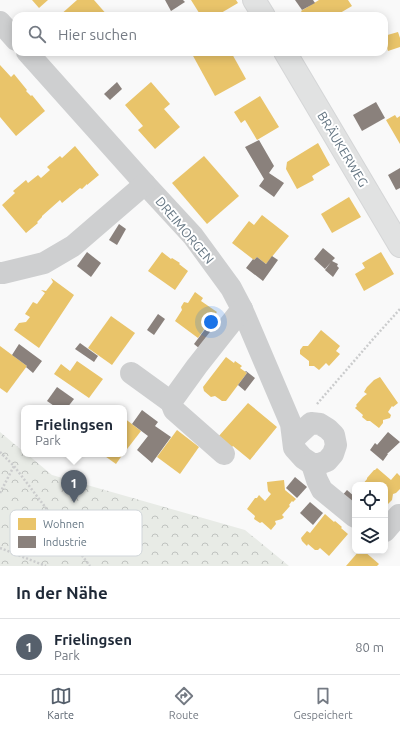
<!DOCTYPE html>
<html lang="de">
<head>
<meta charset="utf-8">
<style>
  body { margin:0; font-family:Ubuntu,sans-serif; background:#f6f6f7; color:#1f2937 }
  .controls { position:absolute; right:12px; bottom:12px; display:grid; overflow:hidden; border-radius:8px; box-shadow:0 2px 10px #0003 }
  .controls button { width:36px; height:36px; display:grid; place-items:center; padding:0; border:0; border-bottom:1px solid #e0e1e3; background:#fff; color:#1f2937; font:20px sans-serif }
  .you { position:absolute; left:211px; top:322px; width:14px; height:14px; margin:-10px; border:3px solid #fff; border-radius:50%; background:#1a73e8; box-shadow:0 0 0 6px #1a73e833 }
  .badge { display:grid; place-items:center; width:26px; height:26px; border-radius:50%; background:#56606c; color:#fff; font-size:13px; font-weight:700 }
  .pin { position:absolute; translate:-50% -33px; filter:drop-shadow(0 1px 2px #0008) }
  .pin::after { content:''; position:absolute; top:21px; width:14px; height:12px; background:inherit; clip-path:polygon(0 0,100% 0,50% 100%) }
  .popup { position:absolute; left:21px; top:405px; width:106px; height:52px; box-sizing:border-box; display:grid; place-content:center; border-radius:8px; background:#fff; filter:drop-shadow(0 1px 3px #0005); font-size:13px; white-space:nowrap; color:#747a83 }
  .popup b { font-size:15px; color:#1f2937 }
  .popup::after { content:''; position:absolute; left:50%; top:100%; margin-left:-8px; border:8px solid transparent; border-top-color:#fff }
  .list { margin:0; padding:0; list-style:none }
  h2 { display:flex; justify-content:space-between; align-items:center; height:52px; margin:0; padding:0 16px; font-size:17px }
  h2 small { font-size:13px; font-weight:400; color:#747a83 }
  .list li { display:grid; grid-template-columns:26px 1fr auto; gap:12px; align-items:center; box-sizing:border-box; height:56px; padding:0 16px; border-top:1px solid #e0e1e3 }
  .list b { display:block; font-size:15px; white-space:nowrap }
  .list p { margin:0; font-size:13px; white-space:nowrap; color:#747a83 }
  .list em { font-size:13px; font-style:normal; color:#747a83 }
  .icon { flex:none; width:22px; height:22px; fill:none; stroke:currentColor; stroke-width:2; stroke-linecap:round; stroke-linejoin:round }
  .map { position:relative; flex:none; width:400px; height:566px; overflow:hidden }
  .search { position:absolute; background:#fff; box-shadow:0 2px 10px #0003; left:12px; right:12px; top:12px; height:44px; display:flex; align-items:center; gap:10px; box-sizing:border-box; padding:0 14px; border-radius:12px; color:#747a83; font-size:15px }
  .sheet { height:108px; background:#fff }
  nav { display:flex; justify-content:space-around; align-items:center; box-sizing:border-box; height:56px; border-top:1px solid #e0e1e3; background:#fff; font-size:11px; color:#747a83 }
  nav a { display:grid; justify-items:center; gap:2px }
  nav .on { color:#56606c }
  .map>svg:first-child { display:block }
  .park { fill:url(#park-crowns) }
  .homes { fill:#e9c46a }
  .industry { fill:#8a817c }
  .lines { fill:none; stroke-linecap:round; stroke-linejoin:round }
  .major-casing { stroke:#d5d6d7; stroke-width:24 }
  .path { stroke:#cbcccd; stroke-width:2.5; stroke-dasharray:2 2; stroke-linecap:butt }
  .minor { stroke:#cecfd0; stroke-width:22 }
  .major { stroke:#e1e2e2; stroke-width:22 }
  .labels { text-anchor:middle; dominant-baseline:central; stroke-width:4; stroke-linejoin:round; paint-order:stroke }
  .street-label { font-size:13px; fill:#657683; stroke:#fff }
  .key { fill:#fff; stroke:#d1d6da; stroke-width:1 }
  .key-label { font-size:11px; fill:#657683 }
</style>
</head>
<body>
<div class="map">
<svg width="400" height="566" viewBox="0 0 400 566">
  <defs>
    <pattern id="park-crowns" width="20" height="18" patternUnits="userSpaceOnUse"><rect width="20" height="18" fill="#e8ebe6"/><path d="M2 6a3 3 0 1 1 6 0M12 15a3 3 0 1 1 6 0" fill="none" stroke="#c0c3c0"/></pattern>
  </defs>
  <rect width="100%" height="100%" fill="#f9f9f9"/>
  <path class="park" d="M 0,432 L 24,452 L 24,454 L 27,454 L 52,475 L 245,530 L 289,566 L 0,566 Z"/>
  <g class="homes">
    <path d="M 32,0 L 48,0 L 39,8 Z"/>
    <path d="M 77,0 L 94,0 L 108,16 L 59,16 Z"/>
    <path d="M 191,0 L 236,0 L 238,3 L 216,16 L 201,16 Z"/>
    <path d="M 319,0 L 348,0 L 352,6 L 335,16 L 304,16 L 301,11 Z"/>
    <path d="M 398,32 L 400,38 L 400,47 L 388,51 L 384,36 Z"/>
    <path d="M 195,52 L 231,52 L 246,79 L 215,96 L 192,54 Z"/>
    <path d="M 0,65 L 11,77 L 14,74 L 27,90 L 26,91 L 31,96 L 32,95 L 45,111 L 16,136 L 0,117 Z"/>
    <path d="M 151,82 L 170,104 L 164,109 L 180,127 L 155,149 L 138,130 L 143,126 L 125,105 Z"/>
    <path d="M 260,96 L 279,127 L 257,140 L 245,120 L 241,123 L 234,112 Z"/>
    <path d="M 395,115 L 397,118 L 400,116 L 400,144 L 386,120 Z"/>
    <path d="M 318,143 L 330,165 L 312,176 L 314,180 L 297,189 L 286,169 L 287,162 Z"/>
    <path d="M 75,146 L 99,175 L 87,185 L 87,184 L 82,189 L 80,188 L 62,203 L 60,200 L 42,216 L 42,217 L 37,222 L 38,223 L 26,233 L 2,205 L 15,193 L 13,191 L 26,180 L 28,183 L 38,175 L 41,178 L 50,170 L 47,167 L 60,156 L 62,158 Z"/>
    <path d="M 204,156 L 239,196 L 207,224 L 172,183 Z"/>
    <path d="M 349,197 L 361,217 L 332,233 L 321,214 Z"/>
    <path d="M 262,215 L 289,236 L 266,264 L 257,257 L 254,260 L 232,243 L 249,221 L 254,225 Z"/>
    <path d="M 162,252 L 171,259 L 172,258 L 180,263 L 179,264 L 188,271 L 175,290 L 148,271 Z"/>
    <path d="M 381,252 L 394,274 L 364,291 L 355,274 L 365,268 L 362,263 Z"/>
    <path d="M 51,278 L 74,295 L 39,348 L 14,330 L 19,323 L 26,322 L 30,317 L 25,314 L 33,302 L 37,304 L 45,293 L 41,290 L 46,291 L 53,282 Z"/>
    <path d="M 195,292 L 203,298 L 201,301 L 217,312 L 198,338 L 175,321 L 182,310 L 181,307 L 184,302 L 188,303 Z"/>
    <path d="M 111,316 L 135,333 L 112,365 L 88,348 Z"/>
    <path d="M 321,330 L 340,346 L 336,351 L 340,354 L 329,366 L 326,363 L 319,370 L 314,366 L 309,366 L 309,361 L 300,354 L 300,350 L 303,346 L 308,346 Z"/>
    <path d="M 0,346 L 27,366 L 7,393 L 0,388 Z"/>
    <path d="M 226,357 L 234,363 L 235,361 L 242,366 L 240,368 L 247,373 L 226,401 L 222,401 L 215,396 L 211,397 L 204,391 L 203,387 Z"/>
    <path d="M 77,361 L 103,379 L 89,398 L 54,374 L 61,364 L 70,371 Z"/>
    <path d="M 380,377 L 398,403 L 393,407 L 392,406 L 388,412 L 391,415 L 390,418 L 383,420 L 383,423 L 379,428 L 370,421 L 367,421 L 362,417 L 363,415 L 355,408 L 357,406 L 356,405 L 363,397 L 367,394 L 364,392 L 367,387 L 374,380 Z"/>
    <path d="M 248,403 L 277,427 L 250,460 L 233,446 L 231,448 L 218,437 Z"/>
    <path d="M 124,418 L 141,431 L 124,453 Z"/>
    <path d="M 177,430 L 199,447 L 180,474 L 157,457 Z"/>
    <path d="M 102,454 L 123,454 L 116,464 Z"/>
    <path d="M 377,468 L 391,480 L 397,473 L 400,476 L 400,489 L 396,493 L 393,494 L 392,500 L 388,504 L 385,506 L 385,485 L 362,485 L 367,479 L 367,478 L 374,470 L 375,470 Z"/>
    <path d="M 284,480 L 285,490 L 296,499 L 293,502 L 292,501 L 289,505 L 290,506 L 282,515 L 284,517 L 282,519 L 275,521 L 276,524 L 271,530 L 262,522 L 260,523 L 254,519 L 255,516 L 247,509 L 255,498 L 257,498 L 259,495 L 265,501 L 271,494 L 268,491 L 267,482 Z"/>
    <path d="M 325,514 L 334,522 L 335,521 L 342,527 L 341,528 L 348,534 L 329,556 L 320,548 L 318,550 L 315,550 L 308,544 L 307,546 L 302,541 L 301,538 L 307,531 L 310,533 Z"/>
    <path d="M 359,551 L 364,551 L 379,564 L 377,566 L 346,566 Z"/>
  </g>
  <g class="industry">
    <path d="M 165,0 L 183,0 L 185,2 L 171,11 Z"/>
    <path d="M 295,0 L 313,0 L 315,3 L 302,10 Z"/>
    <path d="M 117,82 L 122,89 L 110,100 L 104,94 Z"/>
    <path d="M 376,102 L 385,118 L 362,131 L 353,115 Z"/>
    <path d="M 259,140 L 274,166 L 269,173 L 284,183 L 274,197 L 259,186 L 264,179 L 245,147 Z"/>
    <path d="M 400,168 L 400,188 L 396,190 L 388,175 Z"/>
    <path d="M 119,224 L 126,229 L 117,245 L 109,240 Z"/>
    <path d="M 323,248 L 335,258 L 332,261 L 338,264 L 337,266 L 339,268 L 333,277 L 325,270 L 331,262 L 325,269 L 314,259 Z"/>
    <path d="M 87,252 L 101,263 L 91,277 L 77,266 Z"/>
    <path d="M 272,256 L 278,260 L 263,281 L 246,268 L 253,259 L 254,260 L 257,257 L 266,264 Z"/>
    <path d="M 158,314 L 165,319 L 154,335 L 147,330 Z"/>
    <path d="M 206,328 L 212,333 L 200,349 L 194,344 Z"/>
    <path d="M 80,343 L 98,356 L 94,362 L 75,349 Z"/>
    <path d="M 19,344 L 42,361 L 33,373 L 26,367 L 27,366 L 12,355 Z"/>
    <path d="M 245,371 L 246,371 L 255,378 L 245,391 L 238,385 L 247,373 Z"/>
    <path d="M 57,387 L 74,399 L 67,408 L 57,408 L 47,401 Z"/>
    <path d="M 142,410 L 158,422 L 155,426 L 171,437 L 152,463 L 137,450 L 148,436 L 132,424 Z"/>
    <path d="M 388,432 L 400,442 L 387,454 L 388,454 L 383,461 L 370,450 L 375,443 L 384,451 L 377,445 Z"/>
    <path d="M 295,477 L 307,487 L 297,498 L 286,488 Z"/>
    <path d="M 347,490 L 355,497 L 355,508 L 341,497 Z"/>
    <path d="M 310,502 L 323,513 L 313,525 L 300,513 Z"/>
  </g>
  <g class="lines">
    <g class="major-casing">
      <g id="major">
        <path d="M 254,0 L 264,16"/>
        <path d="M 285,52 L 400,246"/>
      </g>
    </g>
    <g class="path">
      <path d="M 317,404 L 374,338 L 400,309"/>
      <path d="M 0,452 L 14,466 L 90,566"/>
      <path d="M 0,493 L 14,466"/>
      <path d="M 0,548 L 46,566"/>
    </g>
    <g class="minor">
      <path d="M 0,22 L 16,40"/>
      <path d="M 27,52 L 145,184 L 193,236 L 231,288 L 242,309 L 291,424 L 294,448 L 303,458 L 312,464 L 319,464 L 327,461 L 333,454 L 336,445 L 334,435 L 328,429 L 320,424 L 311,423 L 298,435 L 294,439"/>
      <path d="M 0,273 L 3,273 L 44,263 L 73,246 L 145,184"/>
      <path d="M 131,373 L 171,402"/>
      <path d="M 224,454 L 174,410 L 171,402 L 197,366 L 242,309"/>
      <path d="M 312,464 L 317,480 L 322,490 L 355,517"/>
      <path d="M 385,531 L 399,515"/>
    </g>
    <use href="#major" class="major"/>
  </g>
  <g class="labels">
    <g class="street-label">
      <text transform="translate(343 149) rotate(59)">BRÄUKERWEG</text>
      <text transform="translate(185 230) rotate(50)">DREIMORGEN</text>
    </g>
  </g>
  <rect x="10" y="510" width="132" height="46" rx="6" class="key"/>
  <rect x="18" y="518" width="18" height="12" fill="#e9c46a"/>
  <rect x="18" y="536" width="18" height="12" fill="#8a817c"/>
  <g class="key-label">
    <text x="43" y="528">Wohnen</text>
    <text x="43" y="546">Industrie</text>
  </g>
</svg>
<div class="controls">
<button><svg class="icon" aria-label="locate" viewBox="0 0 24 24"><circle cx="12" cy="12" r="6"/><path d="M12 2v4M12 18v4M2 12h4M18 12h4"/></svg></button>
<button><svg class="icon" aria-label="layers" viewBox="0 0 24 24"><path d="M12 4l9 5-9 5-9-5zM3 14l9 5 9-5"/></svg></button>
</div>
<div class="you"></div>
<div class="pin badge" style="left:74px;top:503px">1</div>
<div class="popup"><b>Frielingsen</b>Park</div>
<div class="search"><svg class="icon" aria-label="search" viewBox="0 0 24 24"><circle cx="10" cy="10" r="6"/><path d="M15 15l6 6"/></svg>Hier suchen</div>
</div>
<section class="sheet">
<h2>In der Nähe<small></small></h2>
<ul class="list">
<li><span class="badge">1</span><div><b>Frielingsen</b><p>Park</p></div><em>80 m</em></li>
</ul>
</section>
<nav>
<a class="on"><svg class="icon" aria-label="map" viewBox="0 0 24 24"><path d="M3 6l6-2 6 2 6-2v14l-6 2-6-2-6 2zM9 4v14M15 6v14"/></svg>Karte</a>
<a><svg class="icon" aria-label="directions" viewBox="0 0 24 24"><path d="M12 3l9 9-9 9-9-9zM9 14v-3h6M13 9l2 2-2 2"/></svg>Route</a>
<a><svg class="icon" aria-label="saved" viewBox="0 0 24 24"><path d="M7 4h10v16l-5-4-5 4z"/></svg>Gespeichert</a>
</nav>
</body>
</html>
